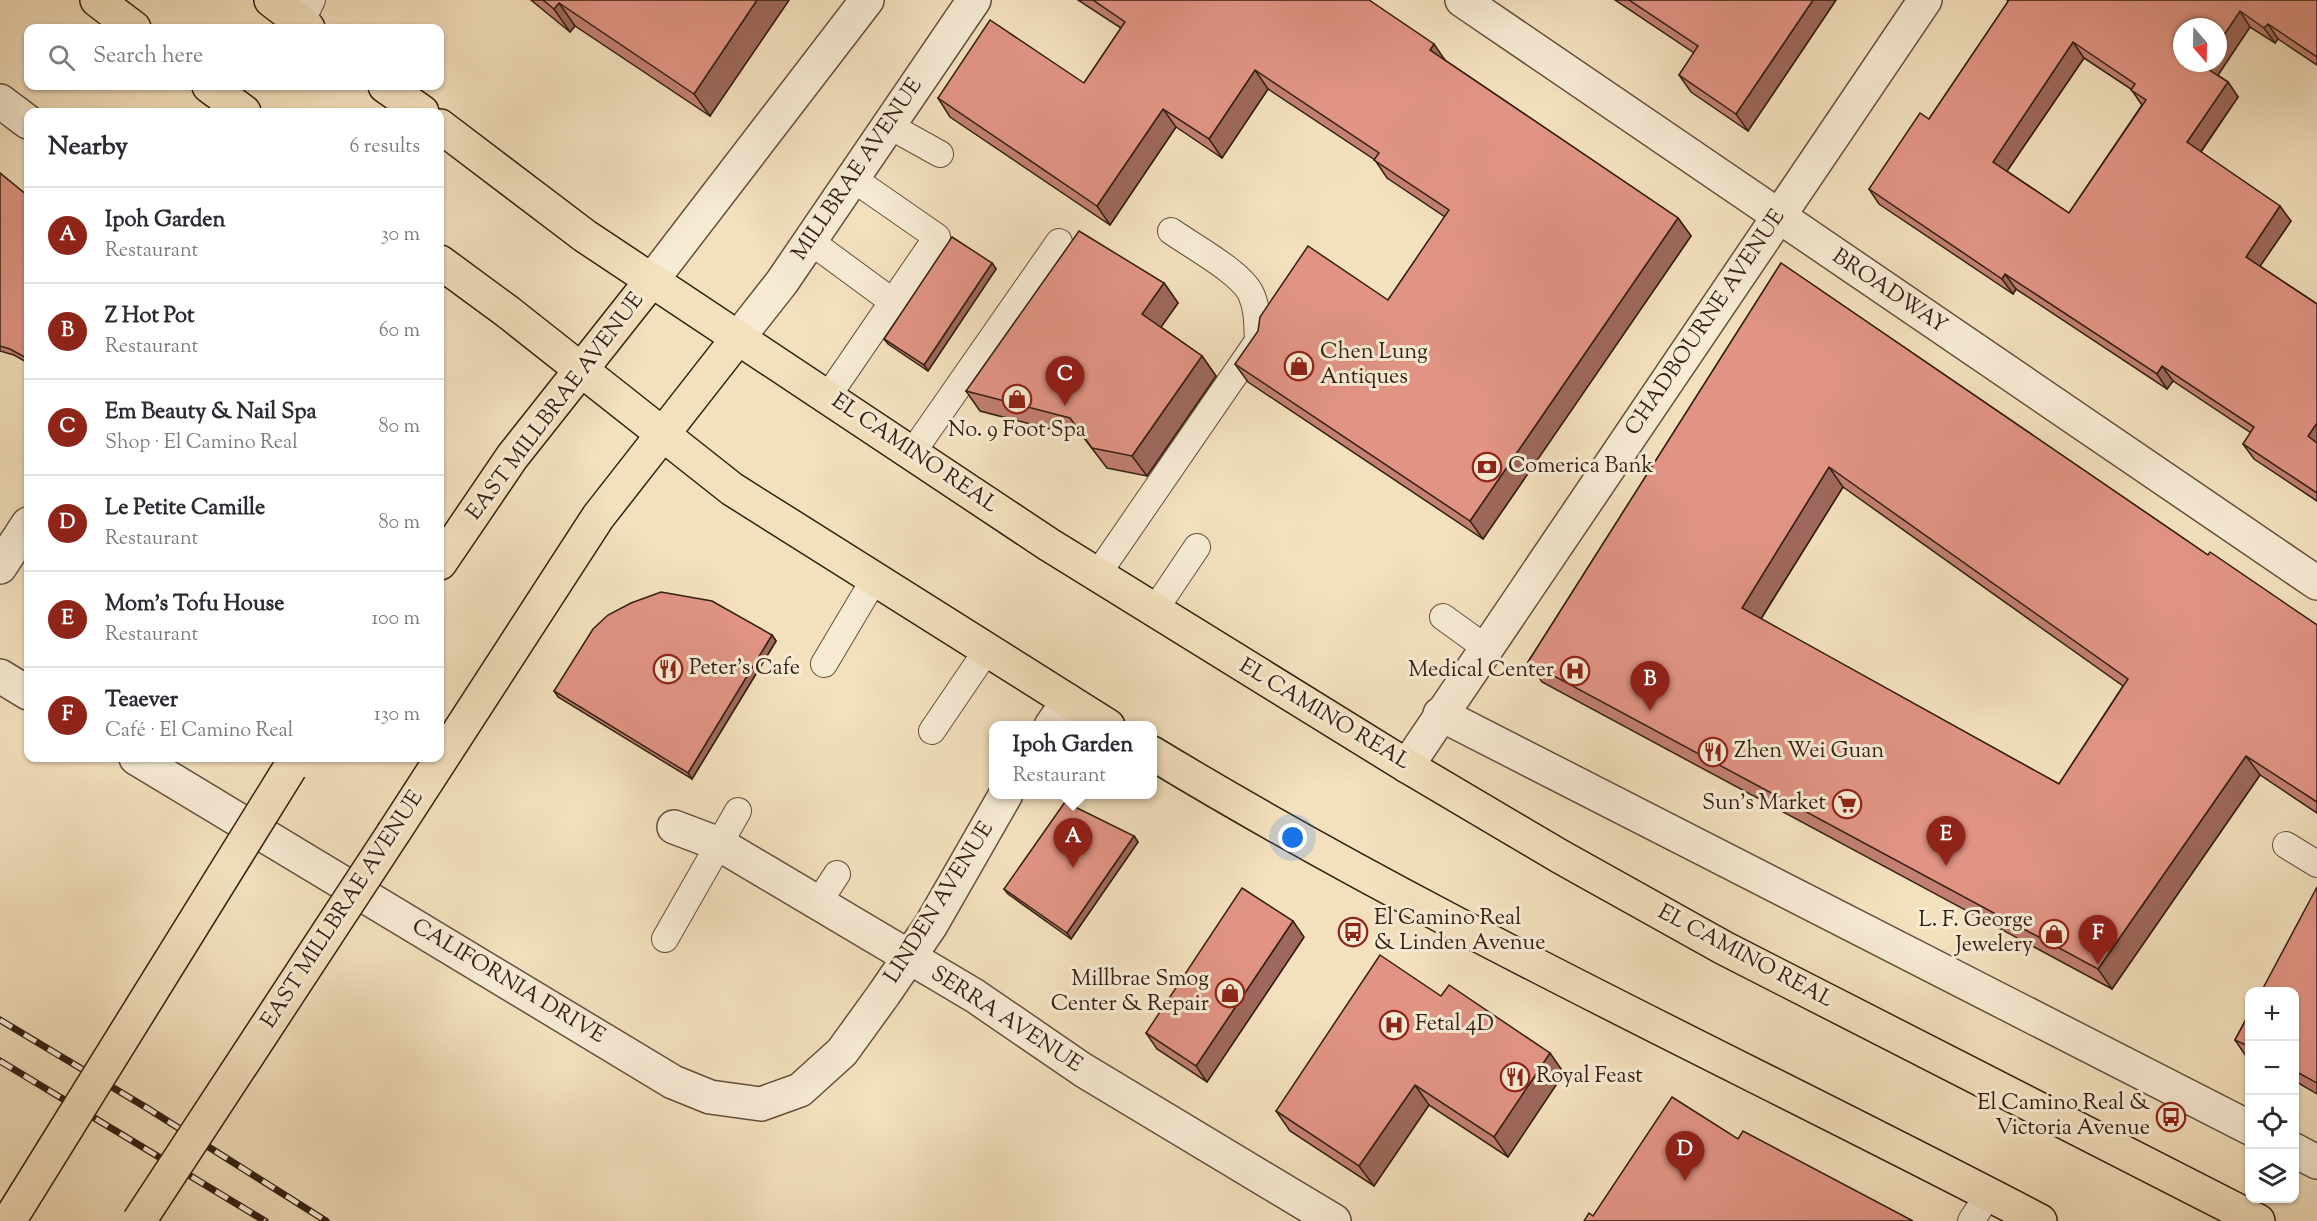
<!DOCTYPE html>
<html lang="en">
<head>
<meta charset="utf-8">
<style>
  body { margin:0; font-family:"Sorts Mill Goudy",serif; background:#f2f2f3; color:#2b2b33 }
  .controls { position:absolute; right:18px; bottom:18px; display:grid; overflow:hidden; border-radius:12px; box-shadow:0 2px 4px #0004 }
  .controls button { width:54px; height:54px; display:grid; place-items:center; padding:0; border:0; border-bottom:2px solid #e1e1e2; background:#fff; color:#2b2b33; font:30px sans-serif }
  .compass { position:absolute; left:2173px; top:18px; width:54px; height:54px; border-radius:50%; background:#fff; box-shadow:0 2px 4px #0004; rotate:160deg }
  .you { position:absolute; left:1293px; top:838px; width:21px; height:21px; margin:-15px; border:4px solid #fff; border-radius:50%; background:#1a73e8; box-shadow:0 0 0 9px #1a73e833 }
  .badge { display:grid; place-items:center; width:39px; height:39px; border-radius:50%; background:#8f2418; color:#fff; font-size:20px; font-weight:700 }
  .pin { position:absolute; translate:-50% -50px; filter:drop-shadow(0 2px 3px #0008) }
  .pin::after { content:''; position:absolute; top:32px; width:21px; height:18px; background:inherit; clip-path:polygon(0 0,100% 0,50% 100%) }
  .popup { position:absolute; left:989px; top:721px; width:168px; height:78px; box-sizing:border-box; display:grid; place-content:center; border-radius:12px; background:#fff; filter:drop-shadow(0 2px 4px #0005); font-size:20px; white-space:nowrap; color:#7c7c81 }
  .popup b { font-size:22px; color:#2b2b33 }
  .popup::after { content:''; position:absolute; left:50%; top:100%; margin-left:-12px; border:12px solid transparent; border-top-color:#fff }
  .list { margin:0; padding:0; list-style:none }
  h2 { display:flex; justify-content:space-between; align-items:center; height:78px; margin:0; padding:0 24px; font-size:26px }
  h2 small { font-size:20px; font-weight:400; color:#7c7c81 }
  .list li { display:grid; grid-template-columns:39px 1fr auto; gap:18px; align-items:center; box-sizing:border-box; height:96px; padding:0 24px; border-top:2px solid #e1e1e2 }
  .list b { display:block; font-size:22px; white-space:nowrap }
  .list p { margin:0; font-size:20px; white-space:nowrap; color:#7c7c81 }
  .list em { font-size:20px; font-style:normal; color:#7c7c81 }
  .icon { flex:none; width:33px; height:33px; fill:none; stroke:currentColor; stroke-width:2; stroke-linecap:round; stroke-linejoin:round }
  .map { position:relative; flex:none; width:2317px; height:1221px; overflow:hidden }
  .search { position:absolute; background:#fff; box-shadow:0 2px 4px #0004; left:24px; top:24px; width:420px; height:66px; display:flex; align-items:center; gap:15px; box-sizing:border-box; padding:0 21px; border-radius:12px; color:#7c7c81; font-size:22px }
  .panel { position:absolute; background:#fff; box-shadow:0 2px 4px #0004; left:24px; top:108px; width:420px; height:654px; border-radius:12px }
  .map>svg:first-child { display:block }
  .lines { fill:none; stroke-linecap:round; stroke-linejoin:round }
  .service-casing { stroke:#634f3d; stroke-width:28 }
  .minor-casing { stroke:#634f3d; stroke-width:36 }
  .tertiary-casing { stroke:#634f3d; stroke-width:36 }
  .primary-casing { stroke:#331f12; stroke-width:36 }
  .service { stroke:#f7ebd4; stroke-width:26 }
  .minor { stroke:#f7ebd4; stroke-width:33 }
  .tertiary { stroke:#f7ebd4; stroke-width:33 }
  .primary { stroke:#f3e0bd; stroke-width:33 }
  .rail-casing { stroke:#331f12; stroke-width:7 }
  .rail { stroke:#f7ebd4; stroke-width:4.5; stroke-dasharray:14; stroke-linecap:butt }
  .primary-bridge-casing { stroke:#331f12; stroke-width:36; stroke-linecap:butt }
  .primary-bridge { stroke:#f3e0bd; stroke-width:33 }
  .wall { fill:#c27f72; stroke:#331f12; stroke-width:1.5; fill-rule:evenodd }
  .shaded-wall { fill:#9e685c; stroke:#331f12; stroke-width:1.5 }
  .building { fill:#e19484; stroke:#331f12; stroke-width:1.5; fill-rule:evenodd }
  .labels { text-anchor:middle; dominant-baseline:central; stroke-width:6; stroke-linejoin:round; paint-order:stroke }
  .street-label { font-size:22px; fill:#331f12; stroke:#f7ebd4 }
  .poi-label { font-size:22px; fill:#331f12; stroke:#f7ebd4; text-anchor:start }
</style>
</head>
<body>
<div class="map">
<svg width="2317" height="1221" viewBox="0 0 2317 1221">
  <rect width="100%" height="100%" fill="#f3e0bd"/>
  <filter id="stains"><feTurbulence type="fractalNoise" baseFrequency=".00333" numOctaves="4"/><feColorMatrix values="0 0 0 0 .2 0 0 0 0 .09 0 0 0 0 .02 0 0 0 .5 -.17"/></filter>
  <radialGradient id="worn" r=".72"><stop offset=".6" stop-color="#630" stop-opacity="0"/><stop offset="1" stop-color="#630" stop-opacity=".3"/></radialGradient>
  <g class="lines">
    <g class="service-casing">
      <g id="service">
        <path d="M 301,23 L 312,0"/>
        <path d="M 888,125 L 940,154"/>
        <path d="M 810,241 L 893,302"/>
        <path d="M 828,396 L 937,237 L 852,178"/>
        <path d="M 912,453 L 1059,242"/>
        <path d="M 1097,575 L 1258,341 C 1257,325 1258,309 1251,294 C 1242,273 1192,246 1171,231"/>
        <path d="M 1154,611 L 1197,547"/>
        <path d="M 1443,617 L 1486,648"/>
        <path d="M 824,664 L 875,578"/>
        <path d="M 932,731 L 987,650"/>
        <path d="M 2286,845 L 2317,864"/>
        <path d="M 818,903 L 837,874"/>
        <path d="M 665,939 L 738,811"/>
        <path d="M 1971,1221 L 1989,1194"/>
      </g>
    </g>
    <g class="minor-casing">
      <g id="minor">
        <path d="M 0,101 L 28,122"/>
        <path d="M 0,567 L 28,524"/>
        <path d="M 1440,714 L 2250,1128"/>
        <path d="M 1407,766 L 1925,0"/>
        <path d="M 674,827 L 719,844 L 975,996 L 1083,1070 L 1334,1221"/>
        <path d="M 2294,1150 L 2317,1162"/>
      </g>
    </g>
    <g class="tertiary-casing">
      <g id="tertiary">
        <path d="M 1462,0 L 2317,583"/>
        <path d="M 652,280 L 867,0"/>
        <path d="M 738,338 L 782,282 L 974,0"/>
        <path d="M 0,676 L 28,693"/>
        <path d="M 1051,726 L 1068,701"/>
        <path d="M 136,758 L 673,1082 L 710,1097 L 761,1104 L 800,1090 L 842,1052 L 884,994 L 931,925 L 1006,794"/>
      </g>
    </g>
    <g class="primary-casing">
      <g id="primary">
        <path d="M 97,0 L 134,28"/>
        <path d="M 271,0 L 308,28"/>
        <path d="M 209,86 L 244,112"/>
        <path d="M 385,86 L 422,112"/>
        <path d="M 440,126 L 585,236 L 1048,544 L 1407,766 L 1561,857 L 1724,948 L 2258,1221"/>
        <path d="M 440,262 L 508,312 L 732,489 L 1108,726"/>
        <path d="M 440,563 L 512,457 L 652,280"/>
        <path d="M 1152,753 C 1439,927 1744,1066 2040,1221"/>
        <path d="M 394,832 L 598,517 L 738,338"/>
      </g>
    </g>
    <use href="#service" class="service"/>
    <use href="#minor" class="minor"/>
    <use href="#tertiary" class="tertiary"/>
    <use href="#primary" class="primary"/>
    <g class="rail-casing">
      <g id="rail">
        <path d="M 0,1020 L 147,1108 L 326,1221"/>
        <path d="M 0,1061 L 265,1221"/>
      </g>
    </g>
    <use href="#rail" class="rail"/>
    <g class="primary-bridge-casing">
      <g id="primary-bridge">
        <path d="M 9,1221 L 290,768"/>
        <path d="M 139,1221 L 394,832"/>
      </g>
    </g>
    <use href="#primary-bridge" class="primary-bridge"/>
  </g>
  <g class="wall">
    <path d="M 531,0 L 789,0 L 710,116 L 575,26 L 570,32 Z"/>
    <path d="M 1078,0 L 1369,0 L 1445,60 L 1678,218 L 1691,236 L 1483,539 L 1248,382 L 1235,364 L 1388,300 L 1445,217 L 1387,178 L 1375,160 L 1268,89 L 1222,158 L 1176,127 L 1110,225 L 950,117 L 938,98 L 1084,83 L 1121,28 Z"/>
    <path d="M 1615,0 L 1836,0 L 1748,131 L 1691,92 L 1679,75 L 1694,53 Z"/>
    <path d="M 2007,0 L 2317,0 L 2317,65 L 2278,39 L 2275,43 L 2250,27 L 2218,75 L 2228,82 L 2238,97 L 2201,152 L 2291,221 L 2260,266 L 2317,304 L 2317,501 L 2254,459 L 2243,444 L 2251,433 L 2173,381 L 2167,389 L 2016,289 L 2013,294 L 1879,204 L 1869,189 L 1929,119 L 2008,2 ZM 2084,58 L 2131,89 L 2142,105 L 2069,213 L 2007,171 Z"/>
    <path d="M 0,173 L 28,196 L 28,363 L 14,355 L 0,351 Z"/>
    <path d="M 992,263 L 996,269 L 928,371 L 888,344 L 884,339 Z"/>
    <path d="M 1781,263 L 2208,555 L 2317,625 L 2317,813 L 2260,775 L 2112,989 L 1542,682 L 1528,662 ZM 1843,487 L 2123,686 L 2059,784 L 1761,619 Z"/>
    <path d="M 1164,283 L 1178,303 L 1161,327 L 1202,356 L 1216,376 L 1147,476 L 1107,468 L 1084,438 L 980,411 L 966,391 Z"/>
    <path d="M 772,635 L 776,641 L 692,779 L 558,697 L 554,691 Z"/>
    <path d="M 1134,836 L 1138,842 L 1071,939 L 1008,894 L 1004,889 Z"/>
    <path d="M 2317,887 L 2317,1094 L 2295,1081 L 2295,992 Z"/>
    <path d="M 1304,937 L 1207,1082 L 1157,1049 L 1146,1033 Z"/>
    <path d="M 1441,996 L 1564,1073 L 1508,1157 L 1429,1105 L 1374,1186 L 1290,1131 L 1276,1111 Z"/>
    <path d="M 2250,1012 L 2250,1057 L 2246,1056 L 2235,1040 Z"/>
  </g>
  <g class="shaded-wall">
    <path d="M 757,0 L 789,0 L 710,116 L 694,94 Z"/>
    <path d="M 1813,0 L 1836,0 L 1748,131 L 1736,114 Z"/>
    <path d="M 559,3 L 575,26 L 570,32 L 554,9 Z"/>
    <path d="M 2240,11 L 2250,27 L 2214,81 L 2203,66 L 2205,63 L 2218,63 L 2218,44 Z"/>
    <path d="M 2268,24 L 2278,39 L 2275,43 L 2264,28 Z"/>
    <path d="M 2073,42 L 2084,58 L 2003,177 L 1993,162 Z"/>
    <path d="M 1434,44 L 1447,63 L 1430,50 Z"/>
    <path d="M 1255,70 L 1268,89 L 1222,158 L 1209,139 Z"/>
    <path d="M 2228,82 L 2238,97 L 2197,157 L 2187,142 Z"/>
    <path d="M 1163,109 L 1176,127 L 1110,225 L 1097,206 Z"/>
    <path d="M 2280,206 L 2291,221 L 2256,272 L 2246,257 Z"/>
    <path d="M 1678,218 L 1691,236 L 1483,539 L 1470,521 Z"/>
    <path d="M 992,263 L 996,269 L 928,371 L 924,365 Z"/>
    <path d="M 2005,274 L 2016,289 L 2013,294 L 2002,279 Z"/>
    <path d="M 1164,283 L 1178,303 L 1156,334 L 1142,314 Z"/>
    <path d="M 1202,356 L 1216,376 L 1147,476 L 1132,456 Z"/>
    <path d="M 2162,366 L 2173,381 L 2167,389 L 2157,374 Z"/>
    <path d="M 2317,423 L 2317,449 L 2308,436 Z"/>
    <path d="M 1829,467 L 1843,487 L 1755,628 L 1742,608 Z"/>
    <path d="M 772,635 L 776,641 L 692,779 L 688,773 Z"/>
    <path d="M 2246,756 L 2260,775 L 2112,989 L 2098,969 Z"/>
    <path d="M 1134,836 L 1138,842 L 1071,939 L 1067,933 Z"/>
    <path d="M 1293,921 L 1304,937 L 1207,1082 L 1196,1066 Z"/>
    <path d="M 1550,1053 L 1564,1073 L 1508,1157 L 1494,1137 Z"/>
    <path d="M 1415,1085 L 1429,1105 L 1374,1186 L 1359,1166 Z"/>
  </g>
  <g class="building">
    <path d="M 543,0 L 757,0 L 694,94 L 559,3 L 554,9 Z"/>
    <path d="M 1093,0 L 1369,0 L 1434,44 L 1430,50 L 1678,218 L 1470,521 L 1235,364 L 1258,331 L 1260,317 L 1308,246 L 1388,300 L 1449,210 L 1374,160 L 1379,153 L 1255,70 L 1209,139 L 1163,109 L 1097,206 L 938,98 L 990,20 L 1084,83 L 1125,22 Z"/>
    <path d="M 1629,0 L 1813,0 L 1736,114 L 1679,75 L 1698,46 Z"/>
    <path d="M 2009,0 L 2317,0 L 2317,57 L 2268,24 L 2264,28 L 2240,11 L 2218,44 L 2218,27 L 2182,27 L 2182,63 L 2205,63 L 2203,66 L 2228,82 L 2187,142 L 2280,206 L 2246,257 L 2317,304 L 2317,423 L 2308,436 L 2317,443 L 2317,493 L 2243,444 L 2254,427 L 2162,366 L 2157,374 L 2005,274 L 2002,279 L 1869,189 L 1920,113 L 1929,119 ZM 2073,42 L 2135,84 L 2131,90 L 2146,100 L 2069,213 L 1993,162 Z"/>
    <path d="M 0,173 L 28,196 L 28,359 L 10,349 L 0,346 Z"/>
    <path d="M 1079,231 L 1164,283 L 1142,314 L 1202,356 L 1132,456 L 1092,448 L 1070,418 L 966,391 Z"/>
    <path d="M 952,237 L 992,263 L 924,365 L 884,339 Z"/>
    <path d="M 1781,263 L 2208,555 L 2210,552 L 2317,625 L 2317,802 L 2246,756 L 2098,969 L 1528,662 ZM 1829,467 L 2128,679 L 2059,784 L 1742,608 Z"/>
    <path d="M 661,592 L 712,601 L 772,635 L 688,773 L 554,691 L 593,629 L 608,615 L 631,603 Z"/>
    <path d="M 1065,802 L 1134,836 L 1067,933 L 1004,889 Z"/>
    <path d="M 2317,887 L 2317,1083 L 2295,1071 L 2295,992 L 2261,992 Z"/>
    <path d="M 1242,888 L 1293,921 L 1196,1066 L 1146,1033 Z"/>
    <path d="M 1380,955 L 1441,996 L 1449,985 L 1550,1053 L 1494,1137 L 1415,1085 L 1359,1166 L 1276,1111 Z"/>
    <path d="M 2250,1012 L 2250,1047 L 2235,1040 Z"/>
    <path d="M 1672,1097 L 1738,1139 L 1743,1131 L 1913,1221 L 1584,1221 L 1589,1213 L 1593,1216 Z"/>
  </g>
  <defs>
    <g id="shop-ring" transform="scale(1.5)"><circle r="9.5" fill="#f7ebd4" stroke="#8f2418" stroke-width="1.5"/><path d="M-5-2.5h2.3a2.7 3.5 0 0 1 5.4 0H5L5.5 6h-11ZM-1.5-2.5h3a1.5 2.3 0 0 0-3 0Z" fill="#8f2418"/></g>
    <g id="bank-ring" transform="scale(1.5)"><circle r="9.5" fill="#f7ebd4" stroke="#8f2418" stroke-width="1.5"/><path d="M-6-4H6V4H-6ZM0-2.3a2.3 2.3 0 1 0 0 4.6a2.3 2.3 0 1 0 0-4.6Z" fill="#8f2418"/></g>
    <g id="restaurant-ring" transform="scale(1.5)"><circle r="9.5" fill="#f7ebd4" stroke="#8f2418" stroke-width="1.5"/><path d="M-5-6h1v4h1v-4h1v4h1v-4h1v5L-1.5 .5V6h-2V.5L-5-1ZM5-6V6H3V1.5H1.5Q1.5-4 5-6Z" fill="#8f2418"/></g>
    <g id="hospital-ring" transform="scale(1.5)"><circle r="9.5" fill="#f7ebd4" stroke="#8f2418" stroke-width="1.5"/><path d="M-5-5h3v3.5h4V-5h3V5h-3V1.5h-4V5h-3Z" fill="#8f2418"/></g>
    <g id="supermarket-ring" transform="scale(1.5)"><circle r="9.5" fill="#f7ebd4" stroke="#8f2418" stroke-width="1.5"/><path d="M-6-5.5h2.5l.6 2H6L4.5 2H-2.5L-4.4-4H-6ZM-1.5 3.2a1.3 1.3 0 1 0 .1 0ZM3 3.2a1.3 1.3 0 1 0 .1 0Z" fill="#8f2418"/></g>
    <g id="bus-ring" transform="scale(1.5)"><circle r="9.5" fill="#f7ebd4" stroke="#8f2418" stroke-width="1.5"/><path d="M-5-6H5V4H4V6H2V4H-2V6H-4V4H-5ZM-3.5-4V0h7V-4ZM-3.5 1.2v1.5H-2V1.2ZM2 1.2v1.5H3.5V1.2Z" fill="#8f2418"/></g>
  </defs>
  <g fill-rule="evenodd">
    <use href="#shop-ring" x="1299" y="366"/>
    <use href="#shop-ring" x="1017" y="399"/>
    <use href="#bank-ring" x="1487" y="467"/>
    <use href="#restaurant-ring" x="668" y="669"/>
    <use href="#hospital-ring" x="1575" y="671"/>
    <use href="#restaurant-ring" x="1713" y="752"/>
    <use href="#supermarket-ring" x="1847" y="804"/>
    <use href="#bus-ring" x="1353" y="932"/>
    <use href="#shop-ring" x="2054" y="934"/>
    <use href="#shop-ring" x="1230" y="993"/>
    <use href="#hospital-ring" x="1394" y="1025"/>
    <use href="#restaurant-ring" x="1515" y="1077"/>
    <use href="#bus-ring" x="2171" y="1117"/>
  </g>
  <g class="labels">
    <g class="street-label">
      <text transform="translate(858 170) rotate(-56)">MILLBRAE AVENUE</text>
      <text transform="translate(1889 292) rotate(34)">BROADWAY</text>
      <text transform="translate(1706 323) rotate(-56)">CHADBOURNE AVENUE</text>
      <text transform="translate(556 407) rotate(-53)">EAST MILLBRAE AVENUE</text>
      <text transform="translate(914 454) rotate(34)">EL CAMINO REAL</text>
      <text transform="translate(1324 715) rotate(31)">EL CAMINO REAL</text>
      <text transform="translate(940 903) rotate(-58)">LINDEN AVENUE</text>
      <text transform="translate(343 910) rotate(-57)">EAST MILLBRAE AVENUE</text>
      <text transform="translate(1745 957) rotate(28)">EL CAMINO REAL</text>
      <text transform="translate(508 982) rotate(31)">CALIFORNIA DRIVE</text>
      <text transform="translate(1006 1020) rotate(33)">SERRA AVENUE</text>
    </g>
    <g class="poi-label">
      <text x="1320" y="353">Chen Lung<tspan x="1320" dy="25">Antiques</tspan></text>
      <text x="1017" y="431" text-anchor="middle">No. 9 Foot Spa</text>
      <text x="1508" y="467">Comerica Bank</text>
      <text x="689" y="669">Peter's Cafe</text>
      <text x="1554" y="671" text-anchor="end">Medical Center</text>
      <text x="1734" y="752">Zhen Wei Guan</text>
      <text x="1826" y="804" text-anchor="end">Sun’s Market</text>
      <text x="1374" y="919">El Camino Real<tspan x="1374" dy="25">&amp; Linden Avenue</tspan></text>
      <text x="2033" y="921" text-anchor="end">L. F. George<tspan x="2033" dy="25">Jewelery</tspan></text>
      <text x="1209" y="980" text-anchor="end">Millbrae Smog<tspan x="1209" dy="25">Center &amp; Repair</tspan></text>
      <text x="1415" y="1025">Fetal 4D</text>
      <text x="1536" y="1077">Royal Feast</text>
      <text x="2150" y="1104" text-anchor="end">El Camino Real &amp;<tspan x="2150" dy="25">Victoria Avenue</tspan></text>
    </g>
  </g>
  <rect width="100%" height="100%" filter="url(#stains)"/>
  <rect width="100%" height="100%" fill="url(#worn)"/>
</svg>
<div class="controls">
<button>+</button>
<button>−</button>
<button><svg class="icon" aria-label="locate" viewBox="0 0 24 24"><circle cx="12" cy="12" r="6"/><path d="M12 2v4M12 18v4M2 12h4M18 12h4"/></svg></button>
<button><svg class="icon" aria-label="layers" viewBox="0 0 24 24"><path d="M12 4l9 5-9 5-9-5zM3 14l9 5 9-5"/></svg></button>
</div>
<svg class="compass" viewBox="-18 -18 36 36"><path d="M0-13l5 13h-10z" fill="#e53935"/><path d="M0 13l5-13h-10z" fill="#7c7c81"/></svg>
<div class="you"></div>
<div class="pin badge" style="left:1073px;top:868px">A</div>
<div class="popup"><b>Ipoh Garden</b>Restaurant</div>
<div class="pin badge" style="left:1650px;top:711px">B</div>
<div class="pin badge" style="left:1065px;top:406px">C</div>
<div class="pin badge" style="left:1685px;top:1181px">D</div>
<div class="pin badge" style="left:1946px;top:866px">E</div>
<div class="pin badge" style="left:2098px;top:965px">F</div>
<div class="search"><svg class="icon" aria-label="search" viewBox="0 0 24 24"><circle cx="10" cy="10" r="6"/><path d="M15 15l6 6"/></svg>Search here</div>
<section class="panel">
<h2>Nearby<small>6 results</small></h2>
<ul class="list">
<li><span class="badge">A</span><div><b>Ipoh Garden</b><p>Restaurant</p></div><em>30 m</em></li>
<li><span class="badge">B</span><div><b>Z Hot Pot</b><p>Restaurant</p></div><em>60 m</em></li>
<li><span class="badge">C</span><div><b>Em Beauty &amp; Nail Spa</b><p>Shop · El Camino Real</p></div><em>80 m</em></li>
<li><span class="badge">D</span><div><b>Le Petite Camille</b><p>Restaurant</p></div><em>80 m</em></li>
<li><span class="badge">E</span><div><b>Mom’s Tofu House</b><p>Restaurant</p></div><em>100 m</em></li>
<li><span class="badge">F</span><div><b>Teaever</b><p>Café · El Camino Real</p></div><em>130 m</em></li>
</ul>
</section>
</div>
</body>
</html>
